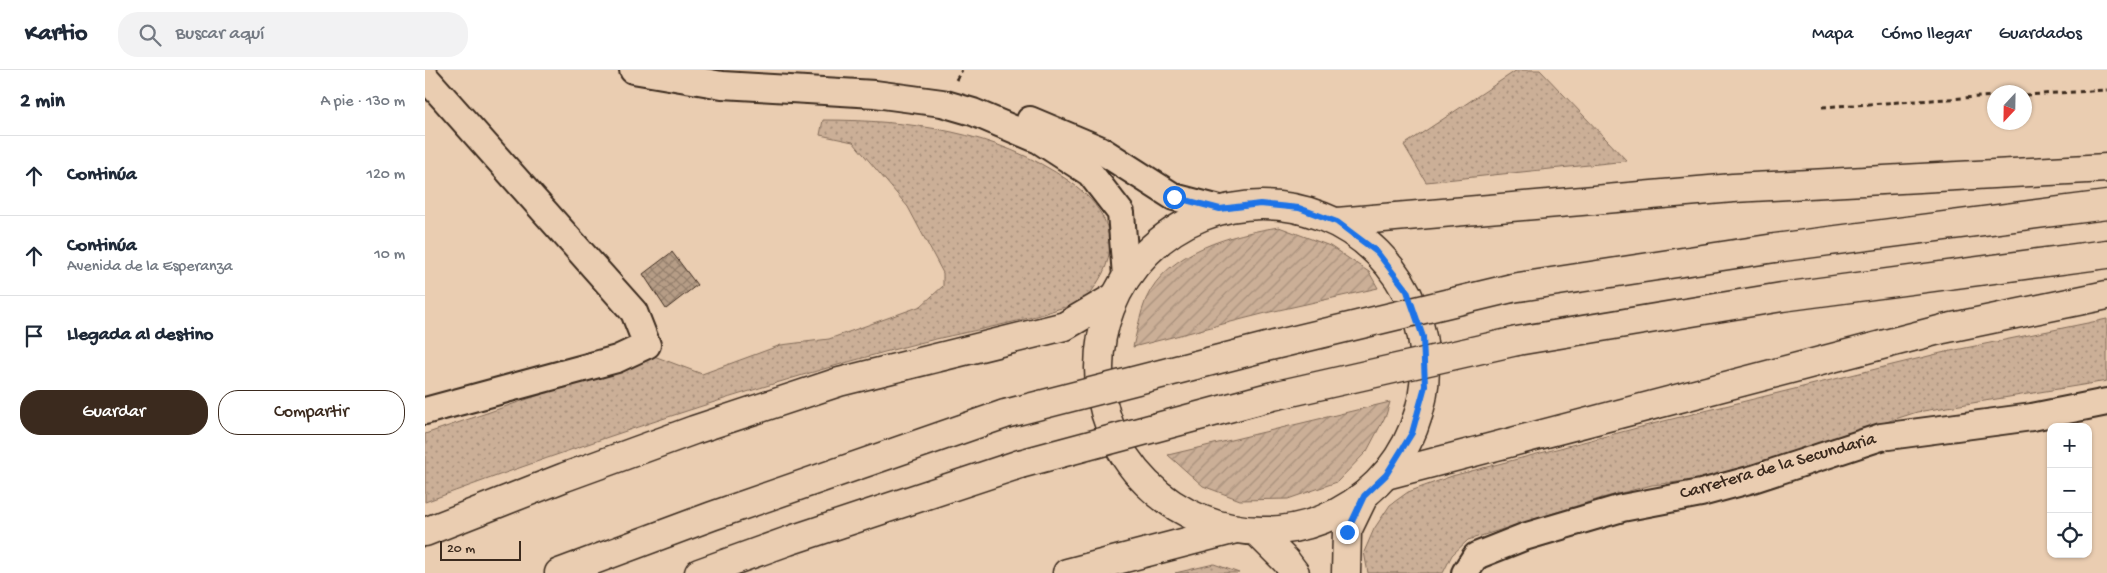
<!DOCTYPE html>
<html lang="es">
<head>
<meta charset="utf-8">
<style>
  body { margin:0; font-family:"Gochi Hand",sans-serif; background:#f2f2f3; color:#1f2937 }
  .controls { position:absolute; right:15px; bottom:15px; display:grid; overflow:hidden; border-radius:10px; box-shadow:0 1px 4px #0004 }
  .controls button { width:45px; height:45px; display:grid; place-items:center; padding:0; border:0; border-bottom:1px solid #e0e1e3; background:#fff; color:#1f2937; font:25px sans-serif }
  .compass { position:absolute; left:1562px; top:15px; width:45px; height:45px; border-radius:50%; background:#fff; box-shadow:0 1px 4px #0004; rotate:202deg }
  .scale { position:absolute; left:15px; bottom:12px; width:81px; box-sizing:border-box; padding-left:5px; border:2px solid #3b2a1e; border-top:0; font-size:14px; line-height:18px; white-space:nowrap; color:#3b2a1e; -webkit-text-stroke:4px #eacdb1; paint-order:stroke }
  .stop { position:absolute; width:15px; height:15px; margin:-11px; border:4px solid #1a73e8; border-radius:50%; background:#fff }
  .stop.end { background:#1a73e8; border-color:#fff; box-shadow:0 1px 5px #0008 }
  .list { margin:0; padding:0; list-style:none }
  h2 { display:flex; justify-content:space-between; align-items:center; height:65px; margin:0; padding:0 20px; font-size:21px }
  h2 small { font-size:16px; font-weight:400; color:#747a83 }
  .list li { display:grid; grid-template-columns:32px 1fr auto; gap:15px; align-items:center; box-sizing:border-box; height:80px; padding:0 20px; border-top:1px solid #e0e1e3 }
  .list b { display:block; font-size:19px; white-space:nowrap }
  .list p { margin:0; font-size:16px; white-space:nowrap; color:#747a83 }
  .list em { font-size:16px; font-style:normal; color:#747a83 }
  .actions { display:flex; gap:10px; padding:15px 20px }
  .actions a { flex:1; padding:11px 0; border:1px solid #3b2a1e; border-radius:20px; text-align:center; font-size:18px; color:#3b2a1e }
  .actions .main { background:#3b2a1e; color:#fff }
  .icon { flex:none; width:28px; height:28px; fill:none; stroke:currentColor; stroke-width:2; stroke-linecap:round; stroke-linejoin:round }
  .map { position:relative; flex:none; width:1682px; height:503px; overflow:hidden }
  header { display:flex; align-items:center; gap:30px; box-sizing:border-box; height:70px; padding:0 25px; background:#fff; border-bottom:1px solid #e0e1e3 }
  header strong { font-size:24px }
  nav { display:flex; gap:28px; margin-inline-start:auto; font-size:18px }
  .search { width:350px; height:45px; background:#f2f2f3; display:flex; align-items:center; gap:12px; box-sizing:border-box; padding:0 18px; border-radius:20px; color:#747a83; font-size:19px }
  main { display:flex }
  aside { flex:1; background:#fff }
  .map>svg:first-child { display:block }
  .grass { fill:url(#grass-dots); stroke:#836c5a }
  .garden { fill:url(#garden-furrows); stroke:#836c5a }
  .building { fill:url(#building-cross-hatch); stroke:#3b2a1e }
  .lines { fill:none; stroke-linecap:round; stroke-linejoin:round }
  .minor-casing { stroke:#3b2a1e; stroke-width:30 }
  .major-casing { stroke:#3b2a1e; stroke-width:31 }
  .highway-casing { stroke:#3b2a1e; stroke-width:31 }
  .path { stroke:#3b2a1e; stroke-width:3; stroke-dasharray:5 4; stroke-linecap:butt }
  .minor { stroke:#eacdb1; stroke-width:26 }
  .major { stroke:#eacdb1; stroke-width:28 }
  .highway { stroke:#eacdb1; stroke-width:28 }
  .highway-bridge-casing { stroke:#3b2a1e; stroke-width:31; stroke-linecap:butt }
  .highway-bridge { stroke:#eacdb1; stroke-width:28 }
  .route { stroke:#1a73e8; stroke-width:6 }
  .labels { text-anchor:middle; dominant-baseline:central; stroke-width:4.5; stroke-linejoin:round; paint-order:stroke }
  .street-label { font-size:18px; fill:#3b2a1e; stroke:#eacdb1 }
</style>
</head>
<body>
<header>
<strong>Kartio</strong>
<div class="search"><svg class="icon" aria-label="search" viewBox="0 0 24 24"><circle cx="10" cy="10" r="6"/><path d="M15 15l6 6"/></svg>Buscar aquí</div>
<nav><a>Mapa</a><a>Cómo llegar</a><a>Guardados</a></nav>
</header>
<main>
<aside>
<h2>2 min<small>A pie · 130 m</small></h2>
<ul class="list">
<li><svg class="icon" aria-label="ahead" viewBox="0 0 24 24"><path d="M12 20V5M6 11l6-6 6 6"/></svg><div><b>Continúa</b></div><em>120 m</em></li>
<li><svg class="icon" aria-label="ahead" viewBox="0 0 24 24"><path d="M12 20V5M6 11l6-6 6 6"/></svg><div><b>Continúa</b><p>Avenida de la Esperanza</p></div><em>10 m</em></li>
<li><svg class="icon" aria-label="arrive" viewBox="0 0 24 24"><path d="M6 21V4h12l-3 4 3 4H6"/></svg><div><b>Llegada al destino</b></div></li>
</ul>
<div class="actions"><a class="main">Guardar</a><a>Compartir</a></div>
</aside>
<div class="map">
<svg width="1682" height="503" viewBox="0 0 1682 503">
  <defs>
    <pattern id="grass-dots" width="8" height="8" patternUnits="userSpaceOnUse" patternTransform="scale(1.25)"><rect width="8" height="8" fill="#cbaf97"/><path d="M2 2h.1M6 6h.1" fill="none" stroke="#a68f7b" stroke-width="1.8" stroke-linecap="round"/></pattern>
    <pattern id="garden-furrows" width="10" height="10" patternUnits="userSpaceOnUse" patternTransform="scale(1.25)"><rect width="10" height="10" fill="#cbaf97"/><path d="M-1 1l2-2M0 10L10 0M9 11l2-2" fill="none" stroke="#a68f7b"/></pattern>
    <pattern id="building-cross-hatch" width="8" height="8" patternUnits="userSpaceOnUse" patternTransform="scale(1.25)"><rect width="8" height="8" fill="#b69d86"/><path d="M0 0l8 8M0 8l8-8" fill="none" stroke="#95806d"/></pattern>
  </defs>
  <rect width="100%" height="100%" fill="#eacdb1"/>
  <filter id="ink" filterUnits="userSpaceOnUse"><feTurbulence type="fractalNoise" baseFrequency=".02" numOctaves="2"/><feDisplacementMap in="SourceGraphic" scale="10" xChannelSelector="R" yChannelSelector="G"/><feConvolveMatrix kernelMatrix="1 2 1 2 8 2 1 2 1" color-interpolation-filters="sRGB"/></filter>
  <g filter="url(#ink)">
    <g class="grass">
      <path d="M 1092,0 L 1115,0 L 1202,91 L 1001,112 L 979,75 Z"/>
      <path d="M 398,50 C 483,50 572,61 644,111 C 676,133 696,165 678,203 C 673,212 667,223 659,230 C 653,235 641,237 633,239 C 587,255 537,262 490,274 C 324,317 161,373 0,432 L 0,364 L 229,286 L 277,304 L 356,275 L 404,269 L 496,236 L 518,216 L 518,203 L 483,137 L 428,72 L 395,65 Z"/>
      <path d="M 1682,249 L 1682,311 L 1492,342 L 1340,391 L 1270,410 L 1227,415 L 1177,428 L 1043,470 L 1027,485 L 1018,503 L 943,503 L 939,482 L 949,459 L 965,435 L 983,422 L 1027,406 L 1239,351 L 1516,283 Z"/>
      <path d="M 789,494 L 814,503 L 750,503 Z"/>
    </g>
    <g class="garden">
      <path d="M 854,157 L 905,176 L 944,202 L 953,218 L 845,242 L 708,277 C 712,261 715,244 721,229 C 742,181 808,164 854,157 Z"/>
      <path d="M 965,332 L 961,345 L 942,381 L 912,412 L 863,429 L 815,430 L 778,416 L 743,385 Z"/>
    </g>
    <path class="building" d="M 247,182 L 272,215 L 241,239 L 218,204 Z"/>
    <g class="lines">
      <g class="minor-casing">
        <g id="minor">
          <path d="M 208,0 L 297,15 L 450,24 L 517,33 L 548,42 L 614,70 L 665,103 L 696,143 L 701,206"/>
          <path d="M 0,7 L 209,242 L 222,275 L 192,289 L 0,341"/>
          <path d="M 605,50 L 674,79 L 749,127 L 795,139"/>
          <path d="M 1040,503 L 1051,486 L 1099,467 L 1197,438 L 1276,423 L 1328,409 L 1456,367 L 1607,347 L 1682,332"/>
        </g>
      </g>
      <g class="major-casing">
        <g id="major">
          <circle cx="837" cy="298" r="163"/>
          <path d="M 831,461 L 861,491 L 870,503"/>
          <path d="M 921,503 L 922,461 L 939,426"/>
        </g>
      </g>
      <g class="highway-casing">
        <g id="highway">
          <path d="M 912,152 L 1308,118 L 1682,98"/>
          <path d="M 1087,218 L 1350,178 L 1682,135"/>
          <path d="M 1092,271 L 1357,227 L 1682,184"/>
          <path d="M 961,405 L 1518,259 L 1682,225"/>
          <path d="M 0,462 L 140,407 L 269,360 L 414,312 L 640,256 L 688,228"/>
          <path d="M 134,503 L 287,446 L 580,344"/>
          <path d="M 274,503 L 363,471 L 595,394"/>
          <path d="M 642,503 L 811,459"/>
        </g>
      </g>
      <g class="path">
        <path d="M 531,10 L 537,0"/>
        <path d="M 1600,25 L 1682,20"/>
        <path d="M 1397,37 L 1570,26"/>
      </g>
      <use href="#minor" class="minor"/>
      <use href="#major" class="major"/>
      <use href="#highway" class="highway"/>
      <g class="highway-bridge-casing">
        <g id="highway-bridge">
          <path d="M 580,344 L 841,277 L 1087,218"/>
          <path d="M 595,394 L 848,326 L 1092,271"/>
        </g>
      </g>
      <use href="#highway-bridge" class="highway-bridge"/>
    </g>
  </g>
  <g class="lines" filter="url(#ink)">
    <path class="route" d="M 749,127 L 795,139 L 835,134 L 874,138 L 912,152 L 952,182 L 982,221 L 998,267 L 1000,316 L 987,363 L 961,405 L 939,426 L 922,462"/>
  </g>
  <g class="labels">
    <g class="street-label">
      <text transform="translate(1353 397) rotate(-16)">Carretera de la Secundaria</text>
    </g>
  </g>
</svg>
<div class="controls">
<button>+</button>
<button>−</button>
<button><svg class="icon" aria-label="locate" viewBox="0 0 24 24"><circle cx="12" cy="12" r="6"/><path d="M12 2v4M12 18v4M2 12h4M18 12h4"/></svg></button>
</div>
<svg class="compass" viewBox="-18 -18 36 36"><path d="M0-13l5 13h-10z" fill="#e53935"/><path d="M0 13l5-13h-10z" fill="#747a83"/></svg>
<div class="scale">20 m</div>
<div class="stop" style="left:749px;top:127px"></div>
<div class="stop end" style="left:922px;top:462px"></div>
</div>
</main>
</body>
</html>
